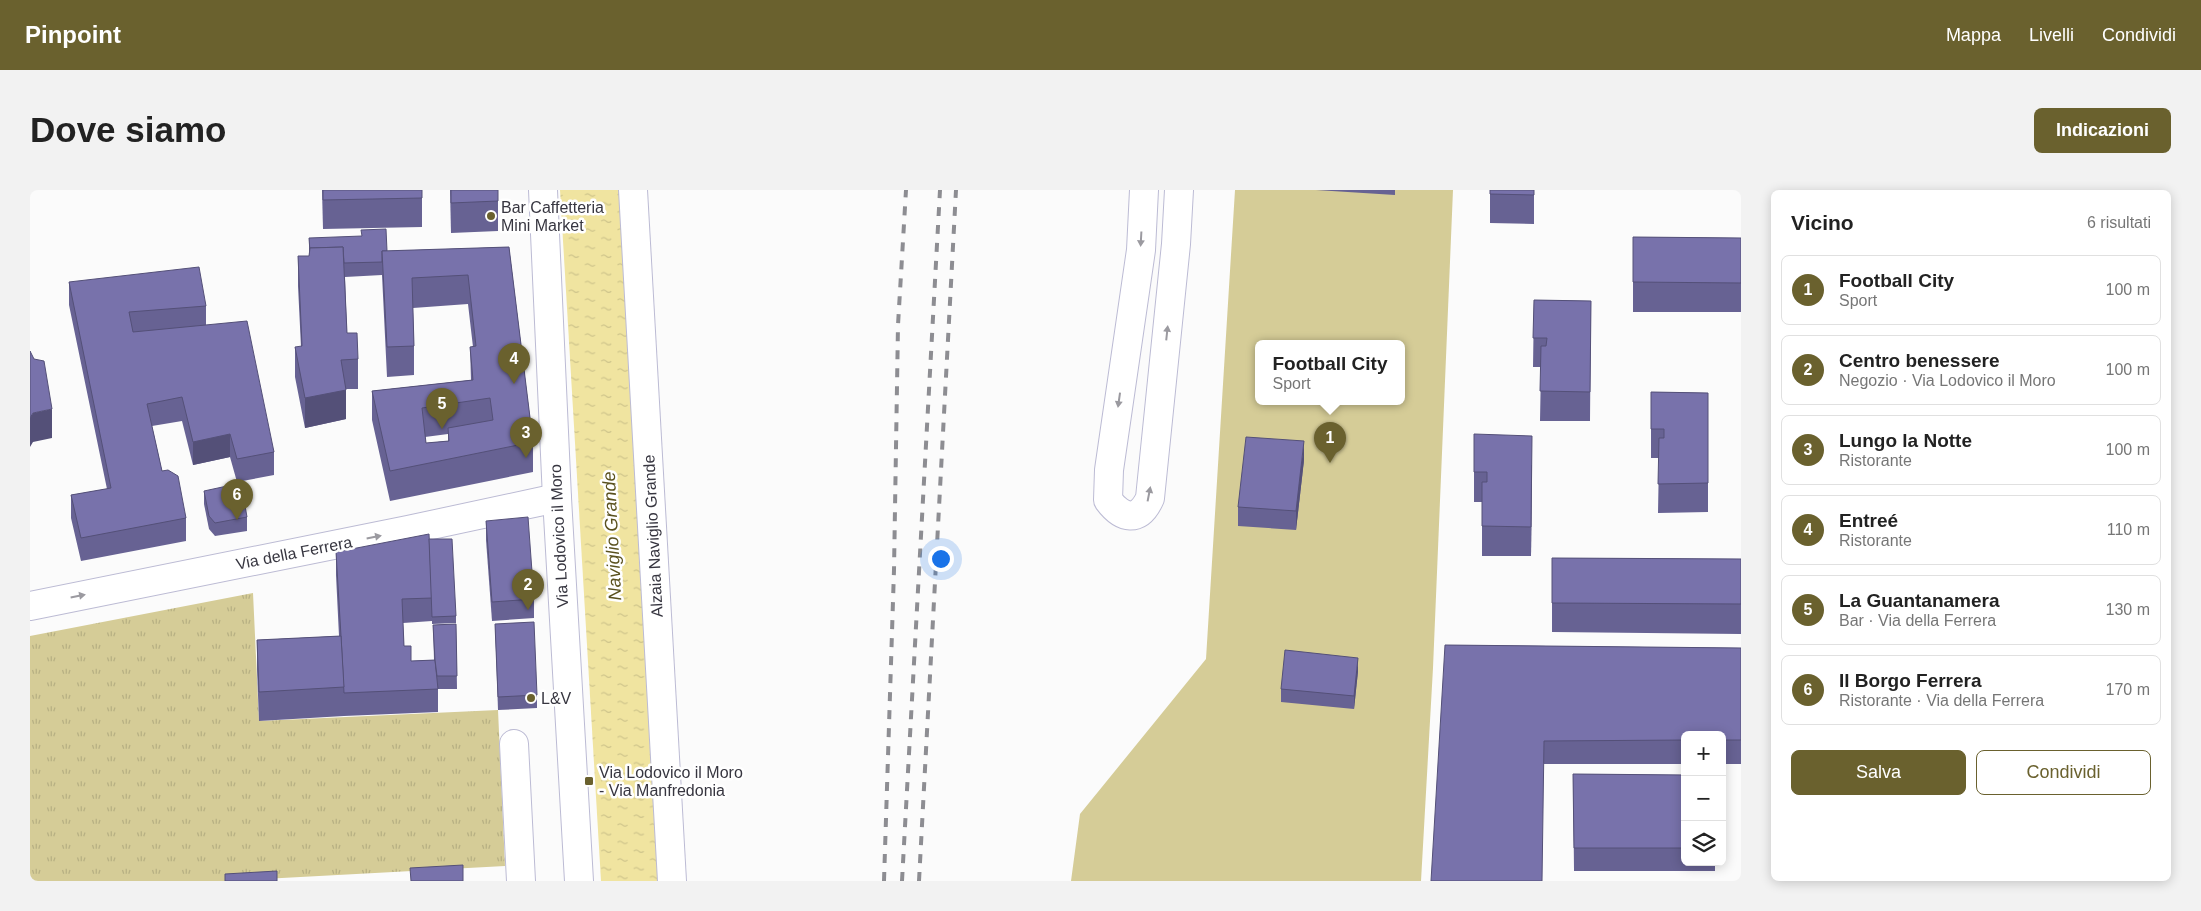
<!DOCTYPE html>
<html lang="it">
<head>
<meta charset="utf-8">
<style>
  body { margin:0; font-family:Arial,sans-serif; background:#f2f2f2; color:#222 }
  .controls { position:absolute; right:15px; bottom:15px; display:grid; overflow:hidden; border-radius:8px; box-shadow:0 2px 12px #0003 }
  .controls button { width:45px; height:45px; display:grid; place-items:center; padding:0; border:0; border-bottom:1px solid #e0e0e0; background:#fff; color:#222; font:25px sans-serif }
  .you { position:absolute; left:910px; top:368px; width:18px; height:18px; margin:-12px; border:4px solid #fff; border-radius:50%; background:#1a73e8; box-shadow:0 0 0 8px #1a73e833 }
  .badge { display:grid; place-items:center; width:32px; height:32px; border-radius:50%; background:#6a612e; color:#fff; font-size:16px; font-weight:700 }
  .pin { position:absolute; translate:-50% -41px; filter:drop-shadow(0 1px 2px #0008) }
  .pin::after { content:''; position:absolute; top:26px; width:18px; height:15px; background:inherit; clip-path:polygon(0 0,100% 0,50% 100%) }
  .popup { position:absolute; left:1225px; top:150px; width:150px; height:65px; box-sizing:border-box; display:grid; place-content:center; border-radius:8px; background:#fff; filter:drop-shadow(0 1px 4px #0005); font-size:16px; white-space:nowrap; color:#767676 }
  .popup b { font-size:19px; color:#222 }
  .popup::after { content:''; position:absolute; left:50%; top:100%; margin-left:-10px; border:10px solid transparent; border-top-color:#fff }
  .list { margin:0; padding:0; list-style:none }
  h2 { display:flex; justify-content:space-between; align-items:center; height:65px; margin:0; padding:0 20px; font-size:21px }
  h2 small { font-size:16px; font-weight:400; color:#767676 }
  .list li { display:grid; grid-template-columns:32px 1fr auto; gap:15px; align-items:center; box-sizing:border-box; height:70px; margin:0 10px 10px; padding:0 10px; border:1px solid #e0e0e0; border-radius:8px }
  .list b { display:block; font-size:19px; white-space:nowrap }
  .list p { margin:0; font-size:16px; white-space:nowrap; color:#767676 }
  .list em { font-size:16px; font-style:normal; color:#767676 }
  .actions { display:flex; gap:10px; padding:15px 20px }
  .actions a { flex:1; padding:11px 0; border:1px solid #6a612e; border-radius:8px; text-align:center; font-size:18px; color:#6a612e }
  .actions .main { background:#6a612e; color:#fff }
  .icon { flex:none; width:28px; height:28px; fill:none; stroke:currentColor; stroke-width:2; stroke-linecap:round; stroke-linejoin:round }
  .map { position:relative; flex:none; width:1711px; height:691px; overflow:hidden; border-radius:8px }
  header { display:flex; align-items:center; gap:30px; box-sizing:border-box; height:70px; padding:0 25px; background:#6a612e; color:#fff }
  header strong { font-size:24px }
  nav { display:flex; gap:28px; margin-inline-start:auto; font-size:18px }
  .intro { display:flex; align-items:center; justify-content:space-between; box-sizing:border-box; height:120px; padding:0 30px }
  h1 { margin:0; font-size:35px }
  .button { padding:12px 22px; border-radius:8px; background:#6a612e; color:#fff; font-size:18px; font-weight:700 }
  main { display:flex; gap:30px; padding:0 30px }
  aside { flex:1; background:#fff; border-radius:8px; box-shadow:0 2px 12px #0003 }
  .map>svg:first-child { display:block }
  .park { fill:url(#park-tufts) }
  .pitch { fill:#d5cc97; fill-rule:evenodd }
  .water { fill:url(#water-ripples) }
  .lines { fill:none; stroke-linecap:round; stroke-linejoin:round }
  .minor-casing { stroke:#bcbbd4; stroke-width:30 }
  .minor { stroke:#fff; stroke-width:28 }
  .rail { stroke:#8d8d92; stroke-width:4; stroke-dasharray:9 9; stroke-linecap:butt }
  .wall { fill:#676293; fill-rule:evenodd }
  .shaded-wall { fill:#545078 }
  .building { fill:#7872ab; stroke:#545078; fill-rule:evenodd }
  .oneway { fill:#9b9aa0 }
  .poi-dot { fill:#6a612e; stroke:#fff; stroke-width:2 }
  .labels { text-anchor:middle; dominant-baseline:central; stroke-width:5; stroke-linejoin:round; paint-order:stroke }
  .poi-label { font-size:16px; fill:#373640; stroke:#fff; text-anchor:start }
  .street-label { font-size:16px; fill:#373640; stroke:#fff }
  .water-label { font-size:18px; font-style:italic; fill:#5a511e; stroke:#fff }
</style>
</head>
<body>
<header>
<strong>Pinpoint</strong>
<nav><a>Mappa</a><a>Livelli</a><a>Condividi</a></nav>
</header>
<div class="intro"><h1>Dove siamo</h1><a class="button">Indicazioni</a></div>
<main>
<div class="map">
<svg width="1711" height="691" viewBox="0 0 1711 691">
  <defs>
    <pattern id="park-tufts" width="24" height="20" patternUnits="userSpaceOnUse" patternTransform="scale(1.25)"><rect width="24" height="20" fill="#d5cc97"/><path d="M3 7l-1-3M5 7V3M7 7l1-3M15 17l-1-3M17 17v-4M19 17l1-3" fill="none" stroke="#b7b083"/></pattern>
    <pattern id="water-ripples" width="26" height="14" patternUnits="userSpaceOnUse" patternTransform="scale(1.25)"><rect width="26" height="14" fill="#f0e4a0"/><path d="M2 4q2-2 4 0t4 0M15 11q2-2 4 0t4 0" fill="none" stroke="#cec48b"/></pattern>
  </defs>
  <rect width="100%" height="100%" fill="#fbfbfb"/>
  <path class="park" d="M 223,403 L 229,531 L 468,520 L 475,676 L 194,691 L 0,691 L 0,446 Z"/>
  <path class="pitch" d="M 1205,0 L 1423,0 L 1403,478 L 1391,691 L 1041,691 L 1050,624 L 1176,469 ZM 1229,154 L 1371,154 L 1371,212 L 1229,212 Z"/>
  <path class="water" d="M 530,0 L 592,0 L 631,691 L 571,691 Z"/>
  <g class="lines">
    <g class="minor-casing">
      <g id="minor">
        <path d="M 513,0 L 527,308 L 549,691"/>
        <path d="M 603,0 L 642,691"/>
        <path d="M 1114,0 L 1111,60 L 1079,280 L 1078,310 C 1092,329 1109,333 1120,308 L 1146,54 L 1149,0"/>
        <path d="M 0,416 L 378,340 L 527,308"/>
        <path d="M 484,554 L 491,691"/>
      </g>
    </g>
    <use href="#minor" class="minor"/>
    <g class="rail">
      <path d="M 854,691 L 864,380 L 868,135 L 876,0"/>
      <path d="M 872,691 L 910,0"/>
      <path d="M 889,691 L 926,0"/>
    </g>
  </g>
  <g class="wall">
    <path d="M 292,0 L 392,0 L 392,37 L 293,39 Z"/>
    <path d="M 420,0 L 468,0 L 468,41 L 421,43 Z"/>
    <path d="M 1286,0 L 1365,0 L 1365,5 Z"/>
    <path d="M 1460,0 L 1504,0 L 1504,34 L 1460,33 Z"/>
    <path d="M 1603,47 L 1711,48 L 1711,122 L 1603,122 Z"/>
    <path d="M 279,48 L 357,61 L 479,57 L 503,252 L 503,282 L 360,311 L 342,230 L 342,201 L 441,190 L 440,157 L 443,157 L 438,114 L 383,118 L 384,156 L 384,185 L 357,187 L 352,85 L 315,87 L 317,143 L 328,169 L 328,199 L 316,199 L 316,229 L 275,238 L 265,187 L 265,157 L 271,157 L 268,96 L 268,66 L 279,66 ZM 418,244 L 418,251 L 396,253 L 395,247 Z"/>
    <path d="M 39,92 L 176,116 L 176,135 L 244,262 L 244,285 L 207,292 L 200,267 L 163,275 L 152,231 L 122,236 L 132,281 L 156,328 L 156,351 L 51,371 L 41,328 L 41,305 L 77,299 L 39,115 Z"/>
    <path d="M 1504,110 L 1561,111 L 1560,231 L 1510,231 L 1511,177 L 1503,177 Z"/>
    <path d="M 1621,202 L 1678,203 L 1678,322 L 1628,323 L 1629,268 L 1621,268 Z"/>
    <path d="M 1274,270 L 1266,340 L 1208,336 L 1208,317 Z"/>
    <path d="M 1502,275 L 1501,366 L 1452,366 L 1452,312 L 1444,312 L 1444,282 Z"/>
    <path d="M 174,301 L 217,327 L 217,341 L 185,346 L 179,339 L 174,314 Z"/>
    <path d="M 456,331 L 504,409 L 504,428 L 462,431 L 456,350 Z"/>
    <path d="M 399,349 L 426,426 L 426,433 L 402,434 L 402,427 L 402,431 L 373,433 L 374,456 L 381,471 L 404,470 L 403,435 L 426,434 L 427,499 L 408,499 L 408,522 L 314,526 L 229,531 L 227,479 L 227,450 L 309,446 L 306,385 L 306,362 Z"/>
    <path d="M 1522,368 L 1711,369 L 1711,444 L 1522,442 Z"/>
    <path d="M 465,434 L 507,505 L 507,518 L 468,520 Z"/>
    <path d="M 1415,455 L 1711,458 L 1711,574 L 1692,574 L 1692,545 L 1655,545 L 1655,574 L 1514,574 Z"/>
    <path d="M 1328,481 L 1324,519 L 1251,512 L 1251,499 Z"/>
    <path d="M 1543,584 L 1655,585 L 1655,672 L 1685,672 L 1685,681 L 1544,681 Z"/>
  </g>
  <g class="shaded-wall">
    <path d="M 316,200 L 316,229 L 275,238 L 275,208 Z"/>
    <path d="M 22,219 L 22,248 L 3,252 L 0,257 L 0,228 L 3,223 Z"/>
    <path d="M 200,244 L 200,267 L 163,275 L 163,252 Z"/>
    <path d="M 1502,246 L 1502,275 L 1501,366 L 1501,337 Z"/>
    <path d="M 1274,251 L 1274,270 L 1266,340 L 1266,321 Z"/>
    <path d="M 1328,468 L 1328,481 L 1324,519 L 1324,506 Z"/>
  </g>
  <g class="building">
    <path d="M 293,0 L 392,0 L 392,8 L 293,10 Z"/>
    <path d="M 421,0 L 468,0 L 468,11 L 421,13 Z"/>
    <path d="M 1460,0 L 1504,0 L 1504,5 L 1460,4 Z"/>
    <path d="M 356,39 L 357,61 L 352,61 L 352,72 L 314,73 L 313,57 L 280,58 L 280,62 L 279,48 L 332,46 L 331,40 Z"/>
    <path d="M 1603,47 L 1711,48 L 1711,93 L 1603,92 Z"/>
    <path d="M 313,57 L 317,143 L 327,143 L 328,169 L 311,170 L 316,200 L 275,208 L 265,157 L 272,156 L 268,66 L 279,66 L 280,58 Z"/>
    <path d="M 479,57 L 503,252 L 360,281 L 342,201 L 443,190 L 440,157 L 446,156 L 438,85 L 382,88 L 384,156 L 357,157 L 352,61 ZM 460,208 L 463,230 L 418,238 L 419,251 L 396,253 L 392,218 Z"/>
    <path d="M 169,77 L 176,116 L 99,122 L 103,142 L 217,131 L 244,262 L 207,269 L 200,244 L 163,252 L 152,207 L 117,214 L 132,281 L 138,280 L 148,286 L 156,328 L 51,348 L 41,305 L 81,298 L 39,92 Z"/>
    <path d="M 1504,110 L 1561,111 L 1560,202 L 1510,201 L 1511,156 L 1516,156 L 1517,148 L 1503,148 Z"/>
    <path d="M 0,161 L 4,169 L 14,171 L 22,219 L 3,223 L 0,228 Z"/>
    <path d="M 1621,202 L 1678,203 L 1678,293 L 1628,294 L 1629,248 L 1634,248 L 1634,239 L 1621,239 Z"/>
    <path d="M 1444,244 L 1502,246 L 1501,337 L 1452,336 L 1452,292 L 1457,292 L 1457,282 L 1444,282 Z"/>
    <path d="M 1216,247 L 1274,251 L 1266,321 L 1208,317 Z"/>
    <path d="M 211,293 L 217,327 L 185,333 L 179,326 L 174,301 Z"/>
    <path d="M 498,327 L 504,409 L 462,412 L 456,331 Z"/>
    <path d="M 399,344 L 402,408 L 372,409 L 374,456 L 381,456 L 381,471 L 405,470 L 408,499 L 314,503 L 311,446 L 306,362 Z"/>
    <path d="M 399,349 L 422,349 L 426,426 L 402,427 Z"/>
    <path d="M 1522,368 L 1711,369 L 1711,414 L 1522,413 Z"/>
    <path d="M 504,432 L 507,505 L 468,507 L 465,434 Z"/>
    <path d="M 426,434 L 427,486 L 407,486 L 405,470 L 403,435 Z"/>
    <path d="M 311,446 L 314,497 L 229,502 L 227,450 Z"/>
    <path d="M 1415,455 L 1711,458 L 1711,550 L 1692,550 L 1692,545 L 1655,545 L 1655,550 L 1514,551 L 1512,691 L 1401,691 Z"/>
    <path d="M 1255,460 L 1328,468 L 1324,506 L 1251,499 Z"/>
    <path d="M 1543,584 L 1655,585 L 1655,658 L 1544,658 Z"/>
    <path d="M 433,675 L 433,691 L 381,691 L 380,678 Z"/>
    <path d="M 247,681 L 247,691 L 195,691 L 195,684 Z"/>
  </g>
  <defs><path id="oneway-solid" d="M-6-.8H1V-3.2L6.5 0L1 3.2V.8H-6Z" transform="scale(1.25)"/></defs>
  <g class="oneway">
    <use href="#oneway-solid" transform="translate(1111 49) rotate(93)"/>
    <use href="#oneway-solid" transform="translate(1137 143) rotate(-84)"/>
    <use href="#oneway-solid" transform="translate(1089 210) rotate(98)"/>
    <use href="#oneway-solid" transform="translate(1119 304) rotate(-79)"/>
    <use href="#oneway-solid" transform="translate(344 347) rotate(-11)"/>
    <use href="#oneway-solid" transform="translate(48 406) rotate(-11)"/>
  </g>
  <g class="poi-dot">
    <circle cx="461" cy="26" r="5"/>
    <circle cx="501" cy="508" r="5"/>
    <rect x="554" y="586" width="10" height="10" rx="2.5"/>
  </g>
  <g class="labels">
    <g class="poi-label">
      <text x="471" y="17">Bar Caffetteria<tspan x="471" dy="18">Mini Market</tspan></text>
      <text x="511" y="508">L&amp;V</text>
      <text x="569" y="582">Via Lodovico il Moro<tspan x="569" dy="18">- Via Manfredonia</tspan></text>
    </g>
    <g class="street-label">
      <text transform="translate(529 346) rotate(-93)">Via Lodovico il Moro</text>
      <text transform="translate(623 346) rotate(-93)">Alzaia Naviglio Grande</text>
      <text transform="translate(264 363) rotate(-11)">Via della Ferrera</text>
    </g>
    <g class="water-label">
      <text transform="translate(582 346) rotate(-93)">Naviglio Grande</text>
    </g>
  </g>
</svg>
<div class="controls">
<button>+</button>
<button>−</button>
<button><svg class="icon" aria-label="layers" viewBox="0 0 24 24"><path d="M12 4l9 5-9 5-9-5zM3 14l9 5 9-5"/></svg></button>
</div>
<div class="you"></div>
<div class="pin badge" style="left:1300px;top:273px">1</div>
<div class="popup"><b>Football City</b>Sport</div>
<div class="pin badge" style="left:498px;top:420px">2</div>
<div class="pin badge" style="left:496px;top:268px">3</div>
<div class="pin badge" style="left:484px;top:194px">4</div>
<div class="pin badge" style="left:412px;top:239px">5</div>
<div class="pin badge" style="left:207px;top:330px">6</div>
</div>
<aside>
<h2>Vicino<small>6 risultati</small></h2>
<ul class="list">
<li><span class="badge">1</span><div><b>Football City</b><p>Sport</p></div><em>100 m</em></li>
<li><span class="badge">2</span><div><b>Centro benessere</b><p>Negozio · Via Lodovico il Moro</p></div><em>100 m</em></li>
<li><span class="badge">3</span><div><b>Lungo la Notte</b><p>Ristorante</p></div><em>100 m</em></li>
<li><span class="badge">4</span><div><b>Entreé</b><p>Ristorante</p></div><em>110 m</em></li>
<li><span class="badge">5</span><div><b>La Guantanamera</b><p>Bar · Via della Ferrera</p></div><em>130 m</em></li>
<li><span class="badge">6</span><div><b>Il Borgo Ferrera</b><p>Ristorante · Via della Ferrera</p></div><em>170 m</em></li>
</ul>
<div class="actions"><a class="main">Salva</a><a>Condividi</a></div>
</aside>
</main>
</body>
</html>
